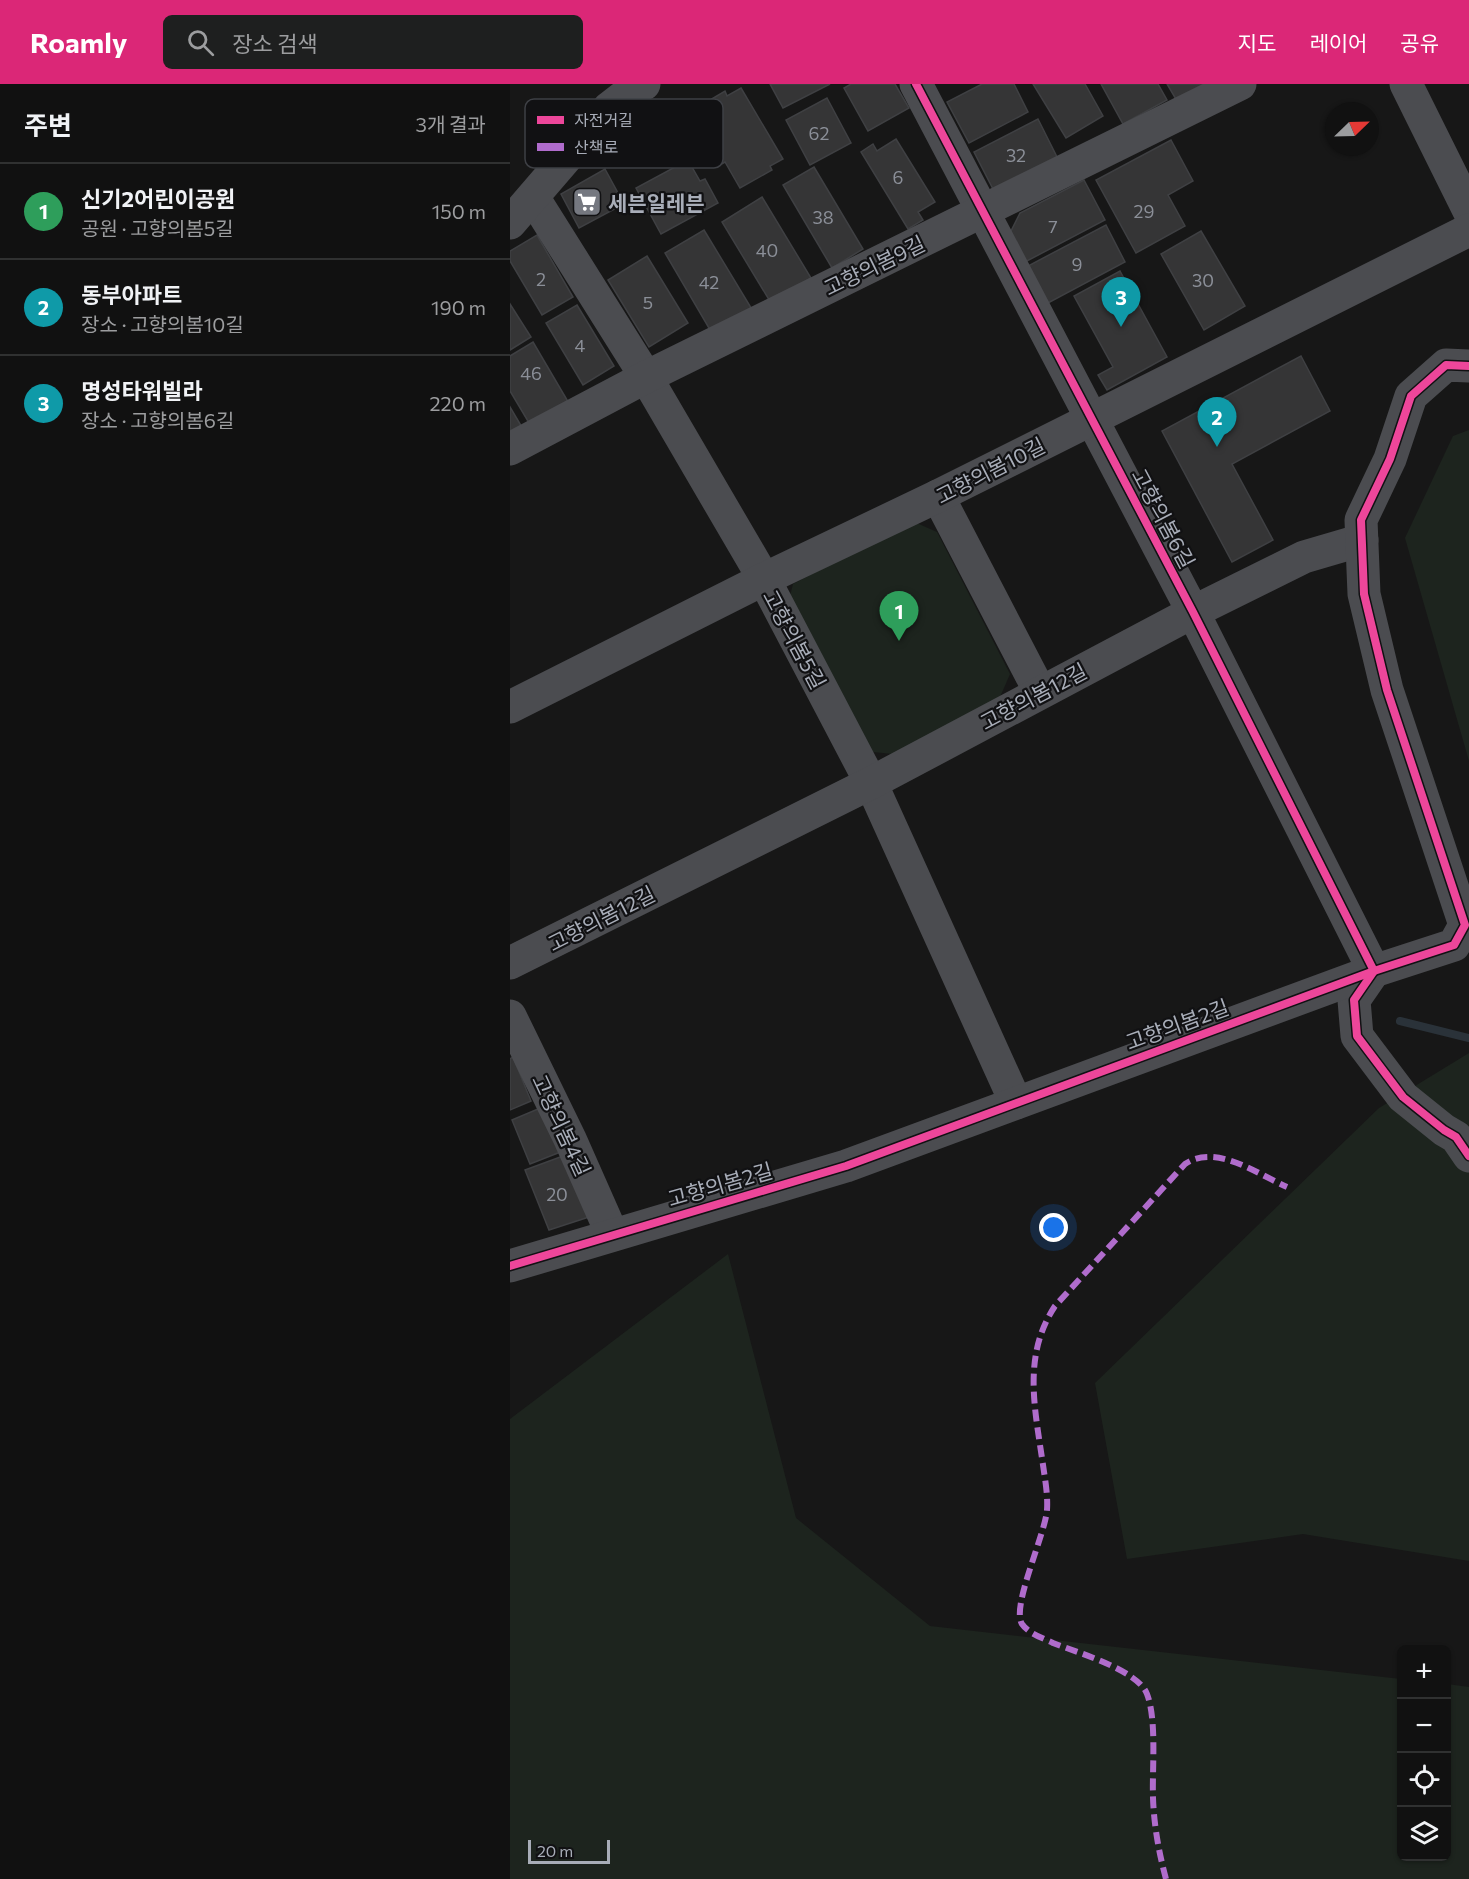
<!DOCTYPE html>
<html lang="ko">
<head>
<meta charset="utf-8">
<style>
  body { margin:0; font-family:Commissioner,"Noto Sans KR",sans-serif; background:#1e1f1f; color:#f1f3f6 }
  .controls { position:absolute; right:18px; bottom:18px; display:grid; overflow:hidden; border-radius:9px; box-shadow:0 2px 4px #0004 }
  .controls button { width:54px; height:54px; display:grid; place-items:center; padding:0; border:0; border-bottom:2px solid #303131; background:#111; color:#f1f3f6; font:30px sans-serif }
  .compass { position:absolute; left:815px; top:18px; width:54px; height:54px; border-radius:50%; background:#111; box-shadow:0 2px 4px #0004; rotate:67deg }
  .scale { position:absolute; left:18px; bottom:15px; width:82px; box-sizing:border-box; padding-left:6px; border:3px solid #a8adb8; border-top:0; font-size:16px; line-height:21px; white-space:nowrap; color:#a8adb8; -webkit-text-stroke:4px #111113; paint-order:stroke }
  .you { position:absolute; left:544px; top:1144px; width:21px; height:21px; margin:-15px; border:4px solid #fff; border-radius:50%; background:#1a73e8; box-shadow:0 0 0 9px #1a73e833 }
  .badge { display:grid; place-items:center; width:39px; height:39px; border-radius:50%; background:#db2777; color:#fff; font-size:20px; font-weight:700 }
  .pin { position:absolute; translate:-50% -50px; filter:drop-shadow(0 2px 3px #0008) }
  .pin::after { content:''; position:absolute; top:32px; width:21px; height:18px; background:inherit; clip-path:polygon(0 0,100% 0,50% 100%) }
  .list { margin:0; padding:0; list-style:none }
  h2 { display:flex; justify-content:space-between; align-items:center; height:78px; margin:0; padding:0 24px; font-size:26px }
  h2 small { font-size:20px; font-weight:400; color:#9c9d9f }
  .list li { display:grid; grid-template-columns:39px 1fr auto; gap:18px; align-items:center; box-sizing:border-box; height:96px; padding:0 24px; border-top:2px solid #303131 }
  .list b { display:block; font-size:22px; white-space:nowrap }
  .list p { margin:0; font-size:20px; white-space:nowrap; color:#9c9d9f }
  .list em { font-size:20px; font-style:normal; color:#9c9d9f }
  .icon { flex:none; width:33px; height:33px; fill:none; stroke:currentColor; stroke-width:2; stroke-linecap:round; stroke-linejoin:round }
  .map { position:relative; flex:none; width:959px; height:1795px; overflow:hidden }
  header { display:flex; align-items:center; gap:36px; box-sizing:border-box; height:84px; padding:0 30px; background:#db2777; color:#fff }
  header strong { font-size:28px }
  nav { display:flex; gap:33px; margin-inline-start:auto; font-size:21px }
  .search { width:420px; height:54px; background:#1e1f1f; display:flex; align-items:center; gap:15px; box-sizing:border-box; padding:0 21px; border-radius:9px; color:#9c9d9f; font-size:22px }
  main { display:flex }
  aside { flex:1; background:#111 }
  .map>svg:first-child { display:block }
  .green { fill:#1d241e }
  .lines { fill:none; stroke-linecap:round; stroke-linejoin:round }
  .stream { stroke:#2a3239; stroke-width:8 }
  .building { fill:#353536; stroke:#3f4043; stroke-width:1.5 }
  .minor { stroke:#4b4c50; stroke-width:33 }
  .quiet { stroke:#b06ccc; stroke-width:6; stroke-dasharray:12 6; stroke-linecap:butt }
  .cycleway-casing { stroke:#111113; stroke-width:11 }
  .cycleway { stroke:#ed469a; stroke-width:8 }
  .labels { text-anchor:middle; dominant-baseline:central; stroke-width:4.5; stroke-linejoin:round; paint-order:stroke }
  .number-label { font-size:18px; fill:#8b8f98 }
  .poi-label { font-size:21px; font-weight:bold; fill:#a8adb8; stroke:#111113; text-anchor:start }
  .street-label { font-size:21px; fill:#a8adb8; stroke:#111113 }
  .key { fill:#111113; stroke:#3e4045; stroke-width:1.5 }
  .key-label { font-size:16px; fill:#a8adb8 }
</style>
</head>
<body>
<header>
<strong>Roamly</strong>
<div class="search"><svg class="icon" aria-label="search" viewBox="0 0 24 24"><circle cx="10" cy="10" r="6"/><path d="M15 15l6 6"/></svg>장소 검색</div>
<nav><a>지도</a><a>레이어</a><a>공유</a></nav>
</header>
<main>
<aside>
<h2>주변<small>3개 결과</small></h2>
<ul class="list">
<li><span class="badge" style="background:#2e9e5b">1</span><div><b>신기2어린이공원</b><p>공원 · 고향의봄5길</p></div><em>150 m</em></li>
<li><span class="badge" style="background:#0f9aa8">2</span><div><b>동부아파트</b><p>장소 · 고향의봄10길</p></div><em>190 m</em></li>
<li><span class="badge" style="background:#0f9aa8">3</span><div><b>명성타워빌라</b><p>장소 · 고향의봄6길</p></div><em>220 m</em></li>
</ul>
</aside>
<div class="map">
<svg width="959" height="1795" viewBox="0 0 959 1795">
  <rect width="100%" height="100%" fill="#171717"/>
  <g class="green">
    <path d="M 959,346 L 959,677 L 895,454 L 943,352 Z"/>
    <path d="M 402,437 L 427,448 L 500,590 L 487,620 L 383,670 L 353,667 L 277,524 L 283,500 Z"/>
    <path d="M 959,969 L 959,1477 L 793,1450 L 617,1475 L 585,1299 L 869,1024 Z"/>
    <path d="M 218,1170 L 286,1434 L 420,1542 L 891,1595 L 892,1772 L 936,1772 L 937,1600 L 959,1603 L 959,1795 L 0,1795 L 0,1335 Z"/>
  </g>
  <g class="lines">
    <path class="stream" d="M 890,937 L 959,954"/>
  </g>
  <g class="building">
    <path d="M 260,0 L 320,0 L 273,24 Z"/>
    <path d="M 341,0 L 385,0 L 399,24 L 358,47 L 334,4 Z"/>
    <path d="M 472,0 L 504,0 L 518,28 L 459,59 L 437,18 Z"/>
    <path d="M 523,0 L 575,0 L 593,32 L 556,54 Z"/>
    <path d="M 591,0 L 648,0 L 657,16 L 613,40 Z"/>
    <path d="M 657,0 L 697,0 L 667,17 Z"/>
    <path d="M 231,4 L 273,75 L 260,82 L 262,86 L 230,104 L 215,78 L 210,81 L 191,49 L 195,47 L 183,26 L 215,7 L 217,12 Z"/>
    <path d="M 317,14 L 341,59 L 300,81 L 276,36 Z"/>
    <path d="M 528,35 L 548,75 L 484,107 L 464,68 Z"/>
    <path d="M 386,55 L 425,118 L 408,128 L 413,136 L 398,145 L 351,68 L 363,60 L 367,67 Z"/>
    <path d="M 661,56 L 683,97 L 658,111 L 675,142 L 626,169 L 586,96 Z"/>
    <path d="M 178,76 L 190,97 L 195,95 L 208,119 L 151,150 L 126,104 Z"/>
    <path d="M 304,83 L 353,165 L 322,184 L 273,101 Z"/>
    <path d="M 95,85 L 114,120 L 69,144 L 51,110 Z"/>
    <path d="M 574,96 L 595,136 L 515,178 L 500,149 L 510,129 Z"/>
    <path d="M 252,113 L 301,194 L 261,219 L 212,138 Z"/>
    <path d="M 596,141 L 615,178 L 538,219 L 518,182 Z"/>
    <path d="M 194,146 L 243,227 L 203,251 L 155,169 Z"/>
    <path d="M 691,147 L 735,222 L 694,246 L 651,170 Z"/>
    <path d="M 27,151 L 63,213 L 32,231 L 0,177 L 0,167 Z"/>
    <path d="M 137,172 L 178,239 L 139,263 L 98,196 Z"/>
    <path d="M 610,187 L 657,273 L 597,306 L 588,291 L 603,283 L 564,212 Z"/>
    <path d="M 0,220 L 21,253 L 0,266 Z"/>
    <path d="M 67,221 L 104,282 L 73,301 L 36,239 Z"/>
    <path d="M 23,258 L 60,321 L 22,344 L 0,307 L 0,272 Z"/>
    <path d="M 791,272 L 820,327 L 722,380 L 763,456 L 722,478 L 652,347 Z"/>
    <path d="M 0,323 L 13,345 L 0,352 Z"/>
    <path d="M 3,973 L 21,1017 L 0,1026 L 0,975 Z"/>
    <path d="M 35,1022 L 53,1067 L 20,1080 L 2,1036 Z"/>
    <path d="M 53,1072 L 79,1133 L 39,1146 L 15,1086 Z"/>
  </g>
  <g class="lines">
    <g class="minor">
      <path d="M 406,0 L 683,528 L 864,887 L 844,916 L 847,952 L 893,1013 L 934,1046 L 946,1053 L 959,1072"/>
      <path d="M 896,0 L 959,127"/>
      <path d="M 23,113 L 136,293 L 254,495 L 361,699 L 506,1019"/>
      <path d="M 0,139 L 99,24 L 121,7 L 134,0"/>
      <path d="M 0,365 L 136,293 L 730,0"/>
      <path d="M 428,412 L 530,608"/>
      <path d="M 0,623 L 254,495 L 428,412 L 959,146"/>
      <path d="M 0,879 L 361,699 L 683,528 L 794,473 L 852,456"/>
      <path d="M 0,932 L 60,1055 L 102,1150"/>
      <path d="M 0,1182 L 336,1082 L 864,887 L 944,861 L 955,841 L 877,606 L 854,510 L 851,436 L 880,375 L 901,312 L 936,281 L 959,282"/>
    </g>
    <path class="quiet" d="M 656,1795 C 649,1769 644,1742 643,1714 C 642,1685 647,1636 637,1610 C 628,1586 566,1568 543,1559 C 533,1554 519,1550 512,1540 C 501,1523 535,1451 537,1426 C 538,1411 535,1395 533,1381 C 525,1325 512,1272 545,1222 L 675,1080 C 706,1059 747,1090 777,1103"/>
    <g class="cycleway-casing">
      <g id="cycleway">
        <path d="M 406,0 L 683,528 L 864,887 L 844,916 L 847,952 L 893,1013 L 934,1046 L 946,1053 L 959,1072"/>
        <path d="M 0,1182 L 336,1082 L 864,887 L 944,861 L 955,841 L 877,606 L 854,510 L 851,436 L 880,375 L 901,312 L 936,281 L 959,282"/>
      </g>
    </g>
    <use href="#cycleway" class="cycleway"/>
  </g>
  <defs>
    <g id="supermarket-square" transform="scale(1.5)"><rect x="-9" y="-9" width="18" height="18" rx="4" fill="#757880" stroke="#111113"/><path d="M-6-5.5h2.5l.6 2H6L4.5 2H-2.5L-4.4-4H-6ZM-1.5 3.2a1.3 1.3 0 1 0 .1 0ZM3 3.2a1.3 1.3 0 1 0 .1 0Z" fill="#fff"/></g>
  </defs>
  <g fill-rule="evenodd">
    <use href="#supermarket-square" x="77" y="118"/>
  </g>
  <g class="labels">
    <g class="number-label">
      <text x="309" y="49">62</text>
      <text x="506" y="71">32</text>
      <text x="388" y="93">6</text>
      <text x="634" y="127">29</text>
      <text x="313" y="133">38</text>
      <text x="543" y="142">7</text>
      <text x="257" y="166">40</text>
      <text x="567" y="180">9</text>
      <text x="31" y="195">2</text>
      <text x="693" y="196">30</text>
      <text x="199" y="198">42</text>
      <text x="138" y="218">5</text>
      <text x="70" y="261">4</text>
      <text x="21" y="289">46</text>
      <text x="47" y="1110">20</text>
    </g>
    <g class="poi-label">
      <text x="98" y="118">세븐일레븐</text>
    </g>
    <g class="street-label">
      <text transform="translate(364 181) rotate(-26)">고향의봄9길</text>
      <text transform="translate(480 386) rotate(-27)">고향의봄10길</text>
      <text transform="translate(654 434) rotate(62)">고향의봄6길</text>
      <text transform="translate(285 555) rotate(62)">고향의봄5길</text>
      <text transform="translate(523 612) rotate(-28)">고향의봄12길</text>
      <text transform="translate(91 834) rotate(-27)">고향의봄12길</text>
      <text transform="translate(667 940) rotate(-20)">고향의봄2길</text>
      <text transform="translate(52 1041) rotate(65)">고향의봄4길</text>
      <text transform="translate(210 1100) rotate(-16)">고향의봄2길</text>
    </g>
  </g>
  <rect x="15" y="15" width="198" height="69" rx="9" class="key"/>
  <rect x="27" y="32" width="27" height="8" fill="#ed469a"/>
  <rect x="27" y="59" width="27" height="8" fill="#b06ccc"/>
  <g class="key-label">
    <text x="64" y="42">자전거길</text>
    <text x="64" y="69">산책로</text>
  </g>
</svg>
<div class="controls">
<button>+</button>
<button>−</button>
<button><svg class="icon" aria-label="locate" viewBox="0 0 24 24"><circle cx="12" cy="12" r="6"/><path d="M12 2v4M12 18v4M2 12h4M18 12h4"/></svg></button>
<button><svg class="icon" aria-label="layers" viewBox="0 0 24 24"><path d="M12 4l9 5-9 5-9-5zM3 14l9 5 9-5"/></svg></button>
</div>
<svg class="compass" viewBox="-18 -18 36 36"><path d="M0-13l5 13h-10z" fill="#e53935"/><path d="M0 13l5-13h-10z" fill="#9c9d9f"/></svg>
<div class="scale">20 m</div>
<div class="you"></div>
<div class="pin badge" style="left:389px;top:557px;background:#2e9e5b">1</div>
<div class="pin badge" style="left:707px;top:363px;background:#0f9aa8">2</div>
<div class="pin badge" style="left:611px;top:243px;background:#0f9aa8">3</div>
</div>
</main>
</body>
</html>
